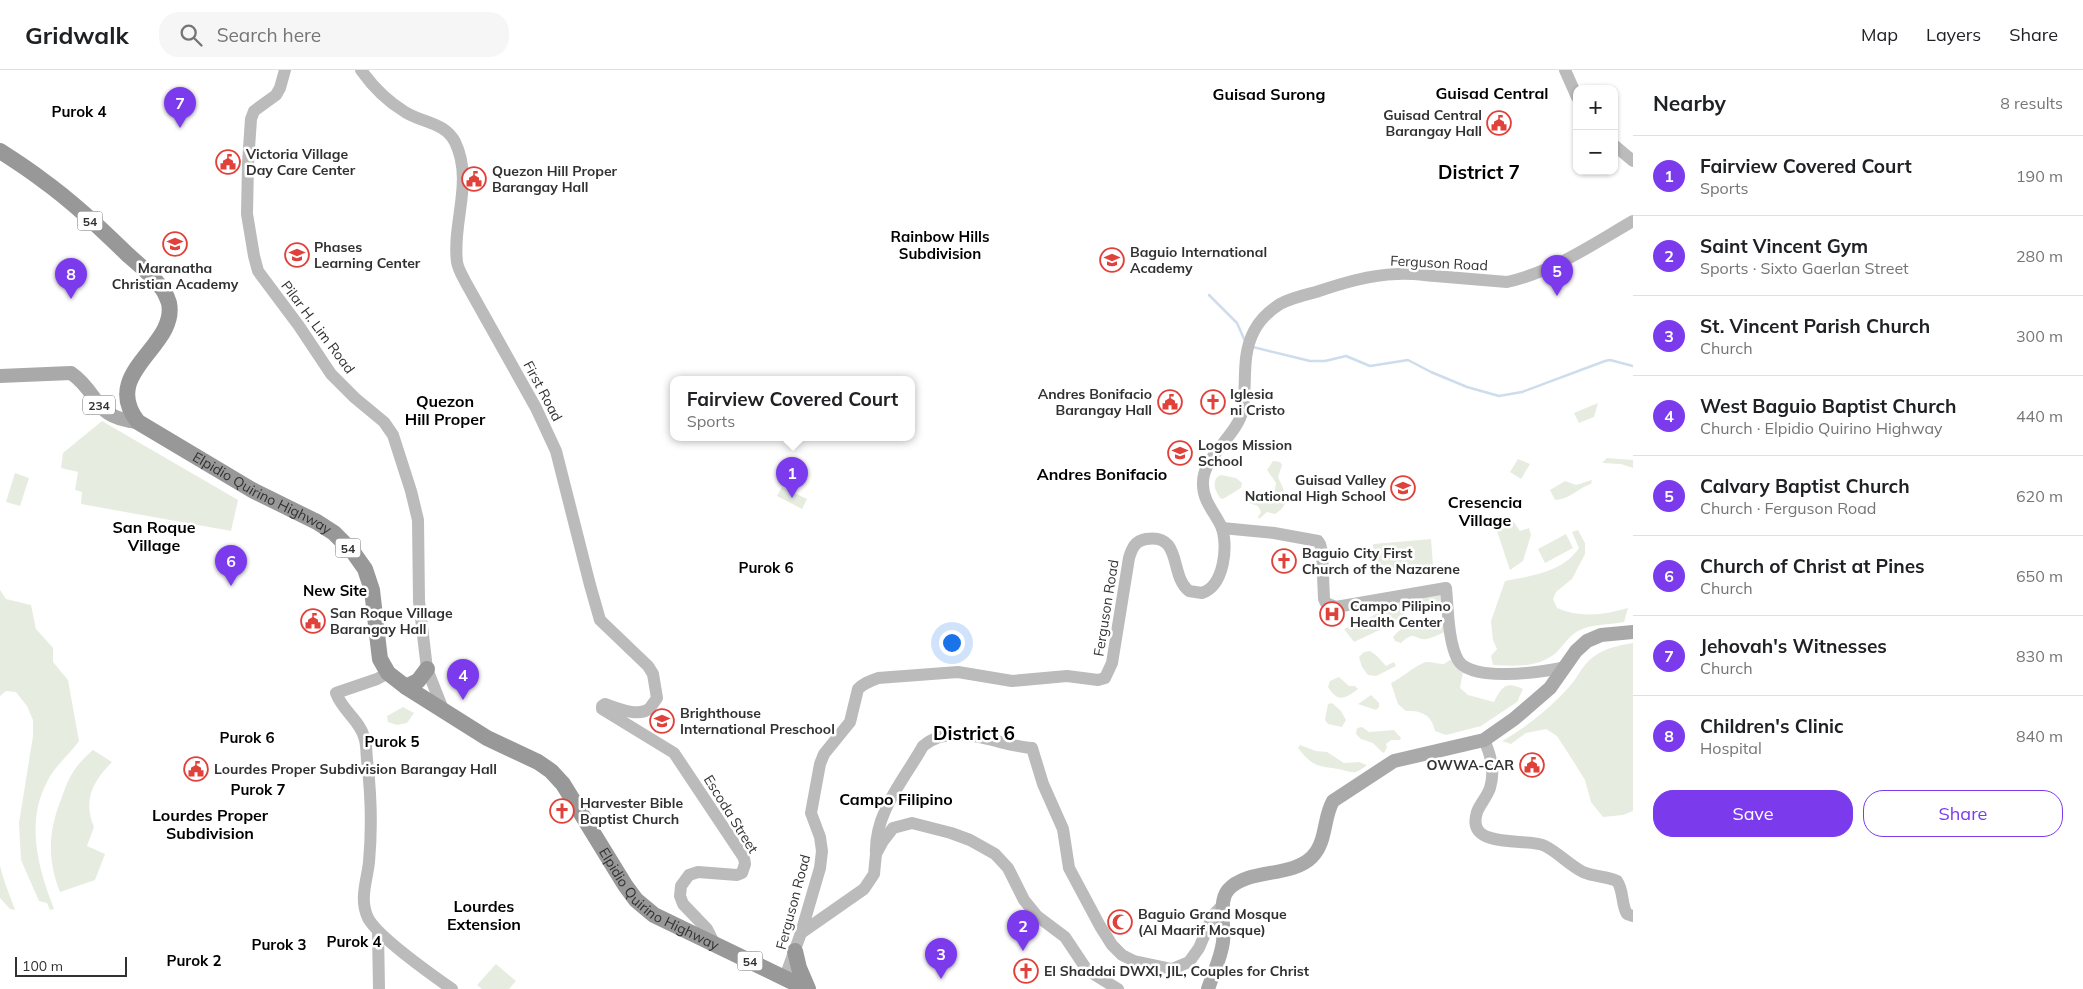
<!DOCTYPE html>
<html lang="en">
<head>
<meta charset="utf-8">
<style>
  body { margin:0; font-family:Mulish,sans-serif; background:#f6f6f6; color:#202124 }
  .controls { position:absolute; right:15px; top:15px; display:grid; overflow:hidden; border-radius:10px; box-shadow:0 1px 4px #0004 }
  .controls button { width:45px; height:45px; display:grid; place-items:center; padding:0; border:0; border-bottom:1px solid #e0e0e0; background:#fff; color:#202124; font:25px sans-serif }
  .scale { position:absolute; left:15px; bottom:12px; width:112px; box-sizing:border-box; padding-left:5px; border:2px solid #313131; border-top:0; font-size:14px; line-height:18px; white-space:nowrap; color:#313131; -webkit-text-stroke:4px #fff; paint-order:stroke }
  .you { position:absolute; left:951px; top:572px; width:18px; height:18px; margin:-12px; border:4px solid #fff; border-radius:50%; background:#1a73e8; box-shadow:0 0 0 8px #1a73e833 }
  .badge { display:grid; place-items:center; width:32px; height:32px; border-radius:50%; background:#7c3aed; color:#fff; font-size:16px; font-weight:700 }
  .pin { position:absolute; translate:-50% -41px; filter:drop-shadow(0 1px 2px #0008) }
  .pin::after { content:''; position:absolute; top:26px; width:18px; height:15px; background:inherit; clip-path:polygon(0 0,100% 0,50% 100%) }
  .popup { position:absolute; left:670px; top:306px; width:245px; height:65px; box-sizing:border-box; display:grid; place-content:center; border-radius:10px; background:#fff; filter:drop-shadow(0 1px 4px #0005); font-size:16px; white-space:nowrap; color:#757577 }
  .popup b { font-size:19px; color:#202124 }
  .popup::after { content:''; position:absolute; left:50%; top:100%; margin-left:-10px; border:10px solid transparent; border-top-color:#fff }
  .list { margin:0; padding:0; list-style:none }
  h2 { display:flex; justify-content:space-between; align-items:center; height:65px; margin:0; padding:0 20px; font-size:21px }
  h2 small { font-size:16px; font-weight:400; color:#757577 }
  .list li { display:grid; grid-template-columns:32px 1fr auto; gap:15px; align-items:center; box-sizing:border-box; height:80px; padding:0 20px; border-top:1px solid #e0e0e0 }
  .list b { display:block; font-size:19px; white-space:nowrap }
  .list p { margin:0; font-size:16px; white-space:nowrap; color:#757577 }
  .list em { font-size:16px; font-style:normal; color:#757577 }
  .actions { display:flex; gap:10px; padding:15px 20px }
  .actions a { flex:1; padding:11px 0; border:1px solid #7c3aed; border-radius:20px; text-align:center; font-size:18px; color:#7c3aed }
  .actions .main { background:#7c3aed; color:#fff }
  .icon { flex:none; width:28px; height:28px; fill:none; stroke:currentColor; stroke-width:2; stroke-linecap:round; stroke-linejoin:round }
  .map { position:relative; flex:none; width:1633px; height:919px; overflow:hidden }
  header { display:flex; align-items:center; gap:30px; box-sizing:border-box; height:70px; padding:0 25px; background:#fff; border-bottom:1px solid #e0e0e0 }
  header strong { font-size:24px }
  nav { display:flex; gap:28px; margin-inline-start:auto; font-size:18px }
  .search { width:350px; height:45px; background:#f6f6f6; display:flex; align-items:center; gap:12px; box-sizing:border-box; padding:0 18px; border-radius:20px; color:#757577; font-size:19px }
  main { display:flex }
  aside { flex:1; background:#fff }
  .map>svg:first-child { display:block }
  .green { fill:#e6ede0 }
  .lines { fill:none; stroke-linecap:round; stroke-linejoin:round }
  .stream { stroke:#cdddec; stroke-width:2.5 }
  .secondary { stroke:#bbb; stroke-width:12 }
  .primary { stroke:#a9a9a9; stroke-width:14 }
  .highway { stroke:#989898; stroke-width:16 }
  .labels { text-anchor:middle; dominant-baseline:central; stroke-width:5; stroke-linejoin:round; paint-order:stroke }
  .shield { fill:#fff; stroke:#6f6f6f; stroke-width:1 }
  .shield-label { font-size:12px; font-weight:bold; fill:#313131 }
  .poi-label { font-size:14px; font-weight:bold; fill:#313131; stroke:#fff; text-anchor:start }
  .street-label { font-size:14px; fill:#313131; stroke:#fff }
  .neighbourhood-label { font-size:15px; font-weight:bold; fill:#000; stroke:#fff }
  .quarter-label { font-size:16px; font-weight:bold; fill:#000; stroke:#fff }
  .district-label { font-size:19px; font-weight:bold; fill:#000; stroke:#fff }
</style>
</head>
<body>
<header>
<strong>Gridwalk</strong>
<div class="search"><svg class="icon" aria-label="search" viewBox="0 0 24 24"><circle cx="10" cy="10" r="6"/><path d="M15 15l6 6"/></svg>Search here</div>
<nav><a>Map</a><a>Layers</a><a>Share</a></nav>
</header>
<main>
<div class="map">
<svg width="1633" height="919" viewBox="0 0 1633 919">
  <rect width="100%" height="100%" fill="#fff"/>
  <g class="green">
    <path d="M 1598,333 L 1594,347 L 1579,353 L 1574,343 Z"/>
    <path d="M 102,351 L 238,430 L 231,461 L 81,434 L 82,422 L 75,420 L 78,402 L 61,398 L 63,383 Z"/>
    <path d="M 1607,388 L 1633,390 L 1633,398 L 1621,394 L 1602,393 Z"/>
    <path d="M 1518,389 L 1530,394 L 1521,409 L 1510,402 Z"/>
    <path d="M 1273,391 L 1280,392 L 1282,395 L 1278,407 C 1284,421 1293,433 1275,444 L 1267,442 L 1259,449 L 1258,447 L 1261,442 L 1258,436 L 1249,433 L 1254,422 L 1268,429 L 1274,425 L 1276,413 L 1267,400 Z"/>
    <path d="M 15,403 L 29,408 L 20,436 L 6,432 Z"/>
    <path d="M 1221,405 L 1236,408 L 1242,413 L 1241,418 L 1223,429 L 1220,428 C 1216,421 1212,415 1217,407 Z"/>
    <path d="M 1592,410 L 1591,414 C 1578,418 1571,429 1555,430 L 1550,420 L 1565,411 L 1576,415 Z"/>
    <path d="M 782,417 L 807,429 L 802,439 L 777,426 Z"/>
    <path d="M 1513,451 L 1520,461 L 1529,458 L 1531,465 L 1523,491 L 1510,500 L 1497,461 L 1505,458 Z"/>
    <path d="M 1578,460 L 1585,473 L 1585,484 L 1572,509 L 1556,522 L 1553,529 L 1557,538 C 1580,548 1604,545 1628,538 L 1624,552 C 1609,555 1591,554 1578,561 C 1569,566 1563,576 1556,583 C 1537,598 1515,596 1493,595 L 1491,586 L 1497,579 L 1493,570 L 1491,551 L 1505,511 C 1531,506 1563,502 1579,478 L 1572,462 Z"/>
    <path d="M 1566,464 L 1573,478 L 1545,493 L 1538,479 Z"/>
    <path d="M 1431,469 L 1433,495 L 1375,500 L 1373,474 Z"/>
    <path d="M 0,520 L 6,529 L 31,535 L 36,559 L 53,578 L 53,592 L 68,610 L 79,671 C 70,684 54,697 48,710 C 25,752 38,798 54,839 L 50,840 L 47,833 L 39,831 L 21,790 L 19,753 L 33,666 L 33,650 L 27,636 L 16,622 L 6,621 L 0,626 Z"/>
    <path d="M 1444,524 L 1449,532 L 1423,537 L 1419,531 L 1424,526 Z"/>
    <path d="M 1399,531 L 1405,543 L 1388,556 L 1354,572 L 1344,559 L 1367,549 Z"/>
    <path d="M 1428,550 L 1440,557 L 1452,553 L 1451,559 C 1444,562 1435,567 1427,569 C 1414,571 1416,559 1401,573 L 1395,571 L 1393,567 C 1403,555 1413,552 1428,550 Z"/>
    <path d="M 1633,573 L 1633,741 L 1623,745 L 1603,747 L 1591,732 L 1585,710 L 1568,683 L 1557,666 L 1546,659 L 1526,663 L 1511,674 L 1502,671 C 1527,657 1550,638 1569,617 C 1575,611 1579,602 1585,595 C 1597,580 1615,576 1633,573 Z"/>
    <path d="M 1370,581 L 1377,586 L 1386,596 L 1394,592 L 1396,596 L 1376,606 L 1368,605 L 1362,597 L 1359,587 L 1364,582 Z"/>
    <path d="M 1456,586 L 1463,602 L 1460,618 L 1468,625 L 1494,632 C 1502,616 1506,611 1523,619 L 1517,632 L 1481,656 L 1446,665 L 1435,661 C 1432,645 1421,640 1406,641 L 1398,634 L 1391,613 C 1402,608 1418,593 1427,592 C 1432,592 1438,594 1444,594 Z"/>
    <path d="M 1339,607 L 1349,616 L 1355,616 L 1358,619 C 1345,629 1338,633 1328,617 L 1330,611 Z"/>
    <path d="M 1371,625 L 1379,633 L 1379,637 L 1376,640 L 1358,634 Z"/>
    <path d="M 1332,633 L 1341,641 L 1346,650 L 1342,657 L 1328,654 L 1325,650 L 1328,634 Z"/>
    <path d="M 403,637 L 414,643 L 407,653 L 397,655 L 388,652 L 387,646 Z"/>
    <path d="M 1362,657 L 1369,662 L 1394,660 L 1401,668 L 1400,670 L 1391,670 L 1386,674 L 1387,677 L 1384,683 L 1382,682 L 1373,673 L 1361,669 L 1356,664 L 1357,658 Z"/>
    <path d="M 1300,675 L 1316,681 L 1327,682 L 1344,693 L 1359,692 L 1367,695 C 1353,706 1354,702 1338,699 C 1317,696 1312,696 1298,678 Z"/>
    <path d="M 93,680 L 112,692 C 92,712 83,731 94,757 L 87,776 L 105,784 L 95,810 L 60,822 C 48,792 48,765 59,735 C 68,710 71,699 93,680 Z"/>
    <path d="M 0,795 C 3,810 10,825 15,840 L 10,839 L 0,828 Z"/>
    <path d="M 496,894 L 516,911 L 509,919 L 482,919 L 477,915 Z"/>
  </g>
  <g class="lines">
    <g class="stream">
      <path d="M 1209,225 L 1237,253 L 1245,271"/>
      <path d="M 1253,277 L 1310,291 L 1325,291 L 1346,286 L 1370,296 L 1408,290 L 1431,302 L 1467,317 L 1499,326 L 1522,322 L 1605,291 L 1610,290 L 1633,296"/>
    </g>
    <g class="secondary">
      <path d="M 285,0 L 280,18 L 276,25 L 254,41 L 251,49 L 248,93 L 247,144 L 254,186 L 258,201 L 299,256 L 331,304 L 355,328 L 384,352 L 393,365 L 411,421 L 418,450 L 419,531 L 427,599 L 444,642"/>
      <path d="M 361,0 C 373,17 387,31 405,42 C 422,53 445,52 455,72 C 474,111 452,152 457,192 C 458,199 463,207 466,213 L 536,338 L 556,381 L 590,515 L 600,550 L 648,596 L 653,604 L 657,628 C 655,631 652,635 650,638 C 639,648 617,638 605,634 L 602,636 L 602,639 L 674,683 L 744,788 L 745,794 L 742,803 L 737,805 L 698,802 L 689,805 L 681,816 L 680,826 L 683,834 L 707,859 L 715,875"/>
      <path d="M 1565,0 L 1577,27"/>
      <path d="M 1614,75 L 1633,91"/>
      <path d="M 1222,458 L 1274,463 L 1318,471 L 1320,474 L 1322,482 L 1324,529 L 1326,533 L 1336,537 L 1446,518 C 1448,538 1448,572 1458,590 C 1470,612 1542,603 1564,597"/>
      <path d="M 388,603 L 377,609 L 336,623 C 342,640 360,651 364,667 C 367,674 366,682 367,690 C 371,723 372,759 369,792 C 367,811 359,829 368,848 C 378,867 432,905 452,919"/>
      <path d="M 1484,670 C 1491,685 1495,702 1490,718 C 1487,727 1480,734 1477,742 C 1465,781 1528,767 1545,776 C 1559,783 1569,795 1583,802 C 1594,807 1606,806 1617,811 C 1624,821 1621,834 1627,844 L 1633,846"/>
      <path d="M 876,784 C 874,743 904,710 923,676 C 954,650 998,676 1032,678 L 1043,714 L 1063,759 L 1069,798 L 1100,856 L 1112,875 L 1122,885 L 1134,891 L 1172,899 L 1189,892 L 1199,878 L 1213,845 L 1224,834"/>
      <path d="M 378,862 L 379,919"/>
      <path d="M 801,863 L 864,819 L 874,804 L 876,784 L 883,771 L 893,758 L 912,753 L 951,763 L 970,770 L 995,784 L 1008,798 L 1024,830 L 1037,846 L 1065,867 L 1087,900 L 1118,919"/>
      <path d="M 785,907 L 801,863 L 820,798 L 822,781 L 820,767 L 811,743 L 820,694 L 824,684 L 850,652 L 858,619 C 864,613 870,611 878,608 L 958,602 L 1012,611 L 1067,606 L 1098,610 L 1105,608 L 1112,593 L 1129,488 C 1132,478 1135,471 1146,469 C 1183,463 1169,506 1189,521 L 1202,523 C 1224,516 1229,475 1221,456 C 1215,443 1203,431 1203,415 C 1201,387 1238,366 1243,339 C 1247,312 1241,286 1254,261 C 1260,249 1269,241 1280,234 C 1291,228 1304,225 1316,222 C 1343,213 1369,205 1397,204 C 1410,203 1423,205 1435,206 C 1459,208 1483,210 1507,212 C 1553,202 1593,174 1633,151"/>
    </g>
    <g class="primary">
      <path d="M 0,306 L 71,303 C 101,324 92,348 138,352"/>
      <path d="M 1208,919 C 1213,904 1221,888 1223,872 C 1225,857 1218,832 1228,820 C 1247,798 1291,808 1312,787 C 1327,772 1323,748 1333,731 L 1394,691 L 1484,670 L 1514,649 L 1550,618 L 1576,581 L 1587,571 L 1601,565 L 1633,562"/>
    </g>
    <g class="highway">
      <path id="s1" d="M 0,81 C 14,90 28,99 41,109 C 72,131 100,158 127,184 C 138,194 151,204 160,216 C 164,220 167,227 169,233 C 178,277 99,302 138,352 L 254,421 L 317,452 L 334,463 L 353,482 L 365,499 L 372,520 L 379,581 L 380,589 L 388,603 L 406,617 L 487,668 L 538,692 L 551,701 L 563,714 L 625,815 L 636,830 L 654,845 L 807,919"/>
      <path d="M 406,617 L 418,611 L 427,599"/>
      <path d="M 795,881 L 799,898 L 808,919"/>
    </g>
  </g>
  <defs>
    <g id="civic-ring" transform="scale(1.25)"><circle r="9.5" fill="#fff" stroke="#e0423b" stroke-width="1.5"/><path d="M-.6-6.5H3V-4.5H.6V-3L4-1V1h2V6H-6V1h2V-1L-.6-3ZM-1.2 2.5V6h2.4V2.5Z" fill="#e0423b"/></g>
    <g id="school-ring" transform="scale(1.25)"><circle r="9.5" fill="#fff" stroke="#e0423b" stroke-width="1.5"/><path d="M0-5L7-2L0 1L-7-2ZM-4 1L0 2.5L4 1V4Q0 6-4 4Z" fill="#e0423b"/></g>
    <g id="church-ring" transform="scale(1.25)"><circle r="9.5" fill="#fff" stroke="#e0423b" stroke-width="1.5"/><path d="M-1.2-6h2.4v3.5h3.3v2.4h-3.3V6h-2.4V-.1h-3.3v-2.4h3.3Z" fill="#e0423b"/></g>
    <g id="hospital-ring" transform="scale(1.25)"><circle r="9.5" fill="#fff" stroke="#e0423b" stroke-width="1.5"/><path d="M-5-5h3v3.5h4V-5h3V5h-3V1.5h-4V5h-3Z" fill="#e0423b"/></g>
    <g id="mosque-ring" transform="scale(1.25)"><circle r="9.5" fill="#fff" stroke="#e0423b" stroke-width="1.5"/><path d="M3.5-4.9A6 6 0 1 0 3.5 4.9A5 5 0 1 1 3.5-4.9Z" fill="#e0423b"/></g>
  </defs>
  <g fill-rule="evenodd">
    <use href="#civic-ring" x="1499" y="53"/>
    <use href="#civic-ring" x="228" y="92"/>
    <use href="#civic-ring" x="474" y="109"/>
    <use href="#school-ring" x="175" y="174"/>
    <use href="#school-ring" x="297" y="185"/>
    <use href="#school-ring" x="1112" y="190"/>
    <use href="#civic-ring" x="1170" y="332"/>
    <use href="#church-ring" x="1213" y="332"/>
    <use href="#school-ring" x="1180" y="383"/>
    <use href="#school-ring" x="1403" y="418"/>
    <use href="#church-ring" x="1284" y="491"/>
    <use href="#hospital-ring" x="1332" y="544"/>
    <use href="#civic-ring" x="313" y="551"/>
    <use href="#school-ring" x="662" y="651"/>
    <use href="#civic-ring" x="1532" y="695"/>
    <use href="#civic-ring" x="196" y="699"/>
    <use href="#church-ring" x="562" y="741"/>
    <use href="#mosque-ring" x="1120" y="852"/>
    <use href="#church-ring" x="1026" y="901"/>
  </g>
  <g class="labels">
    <g class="shield">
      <rect x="77.5" y="141.5" width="25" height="19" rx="4"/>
      <rect x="83" y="325.5" width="32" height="19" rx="4"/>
      <rect x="335.5" y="468.5" width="25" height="19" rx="4"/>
      <rect x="737.5" y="881.5" width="25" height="19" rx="4"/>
    </g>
    <g class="shield-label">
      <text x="90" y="151">54</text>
      <text x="99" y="335">234</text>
      <text x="348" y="478">54</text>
      <text x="750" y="891">54</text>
    </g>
    <g class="poi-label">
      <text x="1482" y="45" text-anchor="end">Guisad Central<tspan x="1482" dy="16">Barangay Hall</tspan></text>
      <text x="246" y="84">Victoria Village<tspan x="246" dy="16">Day Care Center</tspan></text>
      <text x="492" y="101">Quezon Hill Proper<tspan x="492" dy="16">Barangay Hall</tspan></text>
      <text x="314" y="177">Phases<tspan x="314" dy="16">Learning Center</tspan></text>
      <text x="1130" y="182">Baguio International<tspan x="1130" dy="16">Academy</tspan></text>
      <text x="175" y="198" text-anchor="middle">Maranatha<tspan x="175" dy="16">Christian Academy</tspan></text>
      <text x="1152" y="324" text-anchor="end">Andres Bonifacio<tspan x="1152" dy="16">Barangay Hall</tspan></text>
      <text x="1230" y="324">Iglesia<tspan x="1230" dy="16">ni Cristo</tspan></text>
      <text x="1198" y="375">Logos Mission<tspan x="1198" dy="16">School</tspan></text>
      <text x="1386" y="410" text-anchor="end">Guisad Valley<tspan x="1386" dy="16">National High School</tspan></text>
      <text x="1302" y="483">Baguio City First<tspan x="1302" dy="16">Church of the Nazarene</tspan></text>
      <text x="1350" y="536">Campo Pilipino<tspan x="1350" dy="16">Health Center</tspan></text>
      <text x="330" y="543">San Roque Village<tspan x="330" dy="16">Barangay Hall</tspan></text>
      <text x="680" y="643">Brighthouse<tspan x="680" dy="16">International Preschool</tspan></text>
      <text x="1514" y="695" text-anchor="end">OWWA-CAR</text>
      <text x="214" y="699">Lourdes Proper Subdivision Barangay Hall</text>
      <text x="580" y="733">Harvester Bible<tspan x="580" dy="16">Baptist Church</tspan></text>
      <text x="1138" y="844">Baguio Grand Mosque<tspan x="1138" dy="16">(Al Maarif Mosque)</tspan></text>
      <text x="1044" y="901">El Shaddai DWXI, JIL, Couples for Christ</text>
    </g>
    <g class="street-label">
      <text transform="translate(1439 193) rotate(3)">Ferguson Road</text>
      <text transform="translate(318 257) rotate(53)">Pilar H. Lim Road</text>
      <text transform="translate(543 321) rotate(62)">First Road</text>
      <text stroke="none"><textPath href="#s1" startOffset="506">Elpidio Quirino Highway</textPath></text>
      <text transform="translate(1106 538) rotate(-81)">Ferguson Road</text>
      <text transform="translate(731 744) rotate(58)">Escoda Street</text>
      <text stroke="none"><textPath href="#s1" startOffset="1106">Elpidio Quirino Highway</textPath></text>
      <text transform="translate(793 832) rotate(-75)">Ferguson Road</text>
    </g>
    <g class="neighbourhood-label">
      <text x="79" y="41">Purok 4</text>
      <text x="940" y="166">Rainbow Hills<tspan x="940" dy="17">Subdivision</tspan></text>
      <text x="766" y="497">Purok 6</text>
      <text x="335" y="520">New Site</text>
      <text x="247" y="667">Purok 6</text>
      <text x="392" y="671">Purok 5</text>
      <text x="258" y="719">Purok 7</text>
      <text x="354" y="871">Purok 4</text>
      <text x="279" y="874">Purok 3</text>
      <text x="194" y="890">Purok 2</text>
    </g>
    <g class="quarter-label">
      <text x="1492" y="23">Guisad Central</text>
      <text x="1269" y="24">Guisad Surong</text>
      <text x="445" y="331">Quezon<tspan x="445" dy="18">Hill Proper</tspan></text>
      <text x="1102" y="404">Andres Bonifacio</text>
      <text x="1485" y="432">Cresencia<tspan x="1485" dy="18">Village</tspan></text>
      <text x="154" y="457">San Roque<tspan x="154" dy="18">Village</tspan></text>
      <text x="896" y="729">Campo Filipino</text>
      <text x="210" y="745">Lourdes Proper<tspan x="210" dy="18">Subdivision</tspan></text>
      <text x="484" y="836">Lourdes<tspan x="484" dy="18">Extension</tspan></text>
    </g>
    <g class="district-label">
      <text x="1479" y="102">District 7</text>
      <text x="974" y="663">District 6</text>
    </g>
  </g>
</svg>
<div class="controls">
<button>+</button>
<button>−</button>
</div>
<div class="scale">100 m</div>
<div class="you"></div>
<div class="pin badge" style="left:792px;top:428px">1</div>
<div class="popup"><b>Fairview Covered Court</b>Sports</div>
<div class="pin badge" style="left:1023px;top:881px">2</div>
<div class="pin badge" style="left:941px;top:909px">3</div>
<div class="pin badge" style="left:463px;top:630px">4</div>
<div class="pin badge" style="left:1557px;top:226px">5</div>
<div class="pin badge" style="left:231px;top:516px">6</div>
<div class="pin badge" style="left:180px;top:58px">7</div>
<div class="pin badge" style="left:71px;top:229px">8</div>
</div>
<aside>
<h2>Nearby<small>8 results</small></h2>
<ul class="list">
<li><span class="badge">1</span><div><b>Fairview Covered Court</b><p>Sports</p></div><em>190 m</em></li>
<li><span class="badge">2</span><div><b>Saint Vincent Gym</b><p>Sports · Sixto Gaerlan Street</p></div><em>280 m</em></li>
<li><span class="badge">3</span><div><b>St. Vincent Parish Church</b><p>Church</p></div><em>300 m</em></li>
<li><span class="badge">4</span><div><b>West Baguio Baptist Church</b><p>Church · Elpidio Quirino Highway</p></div><em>440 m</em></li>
<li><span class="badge">5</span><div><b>Calvary Baptist Church</b><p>Church · Ferguson Road</p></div><em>620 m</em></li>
<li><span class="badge">6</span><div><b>Church of Christ at Pines</b><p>Church</p></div><em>650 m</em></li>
<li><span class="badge">7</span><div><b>Jehovah's Witnesses</b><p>Church</p></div><em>830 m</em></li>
<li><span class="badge">8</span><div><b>Children's Clinic</b><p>Hospital</p></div><em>840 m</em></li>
</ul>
<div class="actions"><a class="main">Save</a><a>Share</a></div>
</aside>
</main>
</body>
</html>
